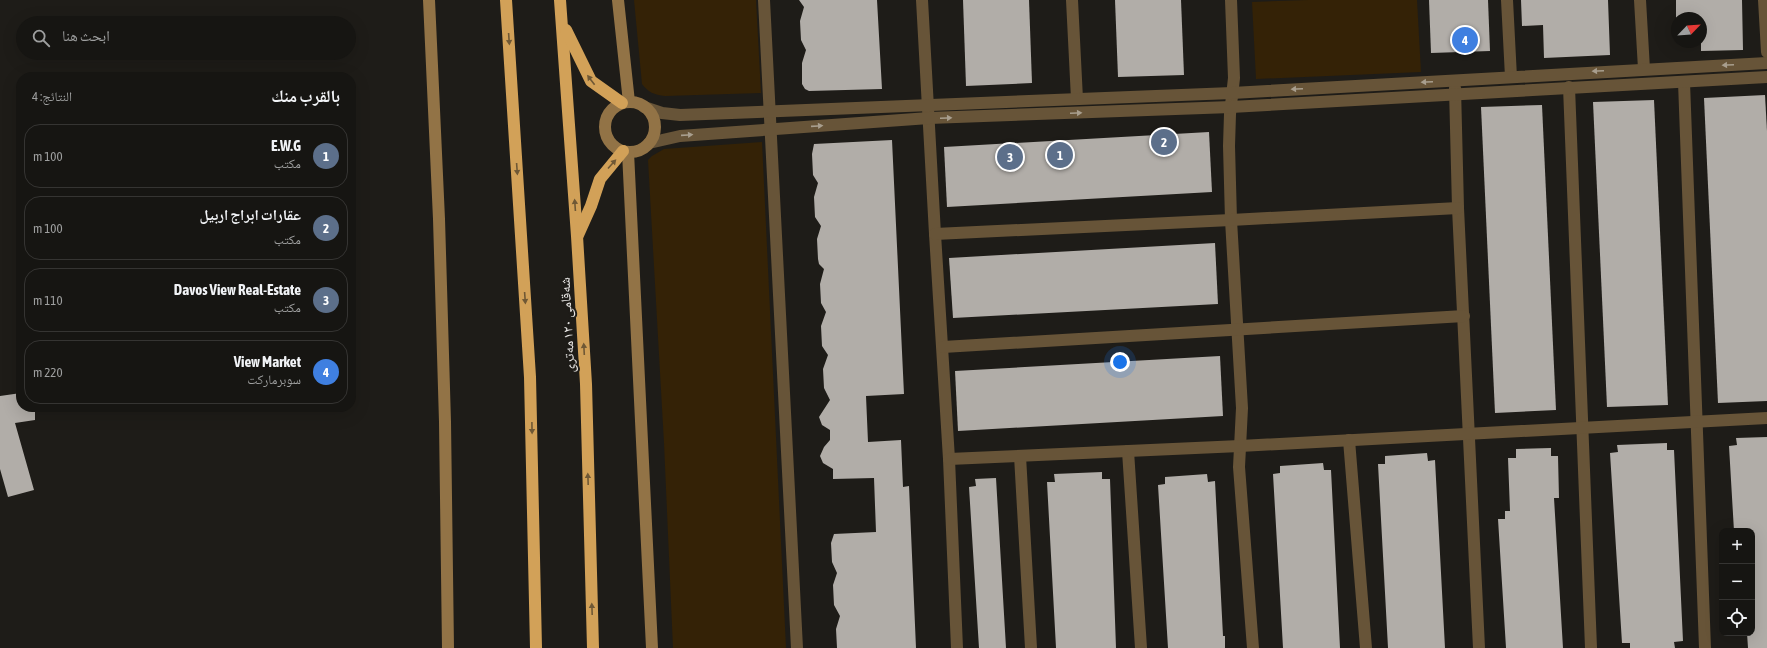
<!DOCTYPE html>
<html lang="ar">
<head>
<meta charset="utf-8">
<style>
  body { margin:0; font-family:"Asap Condensed","Noto Naskh Arabic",sans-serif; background:#1f1e1b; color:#f1f3f6; direction:rtl }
  .controls { position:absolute; right:12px; bottom:12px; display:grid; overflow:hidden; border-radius:8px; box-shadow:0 4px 16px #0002 }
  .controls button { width:36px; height:36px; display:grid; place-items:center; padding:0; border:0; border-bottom:1px solid #353432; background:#161512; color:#f1f3f6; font:20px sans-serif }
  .compass { position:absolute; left:1671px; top:12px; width:36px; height:36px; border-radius:50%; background:#161512; box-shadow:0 4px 16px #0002; rotate:65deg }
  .you { position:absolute; left:1120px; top:362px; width:14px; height:14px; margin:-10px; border:3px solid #fff; border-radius:50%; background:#1a73e8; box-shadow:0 0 0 6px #1a73e833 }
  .badge { display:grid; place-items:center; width:26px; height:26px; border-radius:50%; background:#21c9fd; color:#fff; font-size:13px; font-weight:700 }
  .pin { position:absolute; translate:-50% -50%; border:2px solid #fff; box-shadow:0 1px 4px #0006 }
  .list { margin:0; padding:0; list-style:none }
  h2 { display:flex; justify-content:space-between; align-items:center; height:52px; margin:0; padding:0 16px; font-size:17px }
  h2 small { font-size:13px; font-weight:400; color:#9e9f9f }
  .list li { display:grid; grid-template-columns:26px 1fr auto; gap:12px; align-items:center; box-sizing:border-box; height:64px; margin:0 8px 8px; padding:0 8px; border:1px solid #353432; border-radius:16px }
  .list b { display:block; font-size:15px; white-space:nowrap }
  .list p { margin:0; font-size:13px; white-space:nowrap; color:#9e9f9f }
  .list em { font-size:13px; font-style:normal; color:#9e9f9f }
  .icon { flex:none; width:22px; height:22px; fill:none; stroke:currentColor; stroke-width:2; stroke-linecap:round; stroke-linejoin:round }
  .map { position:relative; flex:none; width:1767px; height:648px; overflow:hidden; direction:ltr }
  .search { position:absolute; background:#161512; box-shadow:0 4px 16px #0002; left:16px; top:16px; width:340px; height:44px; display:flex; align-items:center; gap:10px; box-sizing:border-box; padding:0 14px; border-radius:22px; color:#9e9f9f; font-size:15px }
  .panel { position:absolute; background:#161512; box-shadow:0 4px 16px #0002; left:16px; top:72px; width:340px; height:340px; border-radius:16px; direction:rtl }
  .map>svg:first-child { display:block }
  .green { fill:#342206 }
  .building { fill:#b1ada8 }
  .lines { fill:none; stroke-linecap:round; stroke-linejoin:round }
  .street { stroke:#675438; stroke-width:12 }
  .secondary { stroke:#927346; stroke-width:12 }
  .highway { stroke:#d2a158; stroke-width:12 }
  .oneway { fill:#6f5835 }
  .oneway2 { fill:#a89e8e }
  .labels { text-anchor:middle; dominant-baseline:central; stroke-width:4; stroke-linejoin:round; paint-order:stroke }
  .street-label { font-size:14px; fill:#e9e7e5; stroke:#1e1c18 }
</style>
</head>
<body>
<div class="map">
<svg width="1767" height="648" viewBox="0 0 1767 648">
  <rect width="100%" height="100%" fill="#1e1c18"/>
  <g class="green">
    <path d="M 634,0 L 756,0 L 761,93 L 665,96 C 654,95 648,92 642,84 Z"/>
    <path d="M 1308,0 L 1417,0 L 1421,72 L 1256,79 L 1252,2 Z"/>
    <path d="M 762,142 L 786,648 L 673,648 L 664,443 L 648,160 L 652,156 L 664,149 Z"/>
  </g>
  <g class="building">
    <path d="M 799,0 L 877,0 L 882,89 L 809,91 L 805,89 L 802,84 L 802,63 L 806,50 L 801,40 L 800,21 L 804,7 Z"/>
    <path d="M 963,0 L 1029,0 L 1032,83 L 966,86 Z"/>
    <path d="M 1115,0 L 1181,0 L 1184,75 L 1118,77 Z"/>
    <path d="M 1429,0 L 1488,0 L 1490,51 L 1431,53 Z"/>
    <path d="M 1521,0 L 1608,0 L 1610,55 L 1544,58 L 1543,25 L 1522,26 Z"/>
    <path d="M 1676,0 L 1742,0 L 1743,50 L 1701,51 L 1701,18 L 1676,18 Z"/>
    <path d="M 1765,95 L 1767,131 L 1767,401 L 1718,403 L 1704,98 Z"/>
    <path d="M 1654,100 L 1668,405 L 1607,407 L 1593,102 Z"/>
    <path d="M 1542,105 L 1556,410 L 1495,413 L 1481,107 Z"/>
    <path d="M 1209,132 L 1212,192 L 947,207 L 944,147 Z"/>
    <path d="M 892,140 L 904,394 L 866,396 L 868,442 L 901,440 L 903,487 L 909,486 L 916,648 L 837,648 L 836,629 L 840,616 L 834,605 L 833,585 L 837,573 L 832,562 L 831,543 L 834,534 L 876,532 L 874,478 L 833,479 L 833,469 L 823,463 L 820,456 L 824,447 L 830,440 L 830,430 L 822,425 L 819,417 L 830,400 L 824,388 L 823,369 L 828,355 L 822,346 L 821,326 L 826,312 L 821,303 L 820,284 L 824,269 L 819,264 L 818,259 L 817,239 L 821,226 L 815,217 L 814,197 L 818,183 L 813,175 L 812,154 L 814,144 Z"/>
    <path d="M 1215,243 L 1218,304 L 953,318 L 949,258 Z"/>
    <path d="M 1220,356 L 1223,416 L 958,431 L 955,371 Z"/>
    <path d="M 21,393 L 21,407 L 35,407 L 35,420 L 15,423 L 34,490 L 8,497 L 0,469 L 0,396 Z"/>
    <path d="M 1767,437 L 1767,648 L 1748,648 L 1747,633 L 1752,633 L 1752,531 L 1734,531 L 1729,446 L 1737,445 L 1736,438 Z"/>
    <path d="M 1667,443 L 1667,450 L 1674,450 L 1683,641 L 1674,642 L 1675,648 L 1630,648 L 1630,643 L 1622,643 L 1610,453 L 1618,452 L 1617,445 Z"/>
    <path d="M 1551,448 L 1551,456 L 1558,456 L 1559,498 L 1554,498 L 1563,648 L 1506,648 L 1498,519 L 1505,519 L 1505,511 L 1510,511 L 1508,458 L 1516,458 L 1516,449 Z"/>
    <path d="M 1427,453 L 1428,461 L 1435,460 L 1445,648 L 1388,648 L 1378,464 L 1385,464 L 1385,456 Z"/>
    <path d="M 1323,463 L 1324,470 L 1331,470 L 1340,648 L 1283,648 L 1273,474 L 1280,473 L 1280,466 Z"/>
    <path d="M 1102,472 L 1102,479 L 1110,479 L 1116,648 L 1056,648 L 1047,482 L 1055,482 L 1054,474 Z"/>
    <path d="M 1207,474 L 1208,482 L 1215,481 L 1223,636 L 1225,636 L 1225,648 L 1168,648 L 1158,485 L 1165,484 L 1165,477 Z"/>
    <path d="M 996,478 L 1006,648 L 979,648 L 969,487 L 976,486 L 975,479 Z"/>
  </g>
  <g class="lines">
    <g class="street">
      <path d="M 764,0 L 797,648"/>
      <path d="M 922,0 L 935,234 L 949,459 L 957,648"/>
      <path d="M 1072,0 L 1077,99"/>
      <path d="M 1231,0 L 1234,78 L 1230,114 L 1229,146 L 1231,220 L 1242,408 L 1239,467 L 1253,648"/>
      <path d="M 1507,0 L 1511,77"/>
      <path d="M 1640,0 L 1644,69"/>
      <path d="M 1764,0 L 1767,52"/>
      <path d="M 1684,82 L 1705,648"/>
      <path d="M 1569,87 L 1591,648"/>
      <path d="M 1455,88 L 1458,208 L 1479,648"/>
      <path d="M 644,107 L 662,113 L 680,115 C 864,107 1048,101 1232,93 C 1410,84 1589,72 1767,63"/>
      <path d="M 649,143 L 680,136 L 929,118 L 1231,107 L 1767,77"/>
      <path d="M 935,234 L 1231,220 L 1458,208"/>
      <path d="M 943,347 L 1464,316"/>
      <path d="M 1349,440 L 1366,648"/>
      <path d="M 1128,451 L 1141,648"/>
      <path d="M 1020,456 L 1031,648"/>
      <path d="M 949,459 L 1240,446 L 1767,418"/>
    </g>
    <g class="secondary">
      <path d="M 429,0 L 439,219 L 445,422 L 448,648"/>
      <path d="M 618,0 L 629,102"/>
      <circle cx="630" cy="127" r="25"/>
      <path d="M 628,152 L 652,648"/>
    </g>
    <g class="highway">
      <path d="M 506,0 L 530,377 L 536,648"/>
      <path d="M 560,0 L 577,236 L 586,384 L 593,648"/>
      <path d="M 566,30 L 591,81 L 622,103"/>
      <path d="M 578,235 L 591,206 L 600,179 L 623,151"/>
    </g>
  </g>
  <defs><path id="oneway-solid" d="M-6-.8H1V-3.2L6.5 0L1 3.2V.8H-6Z"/></defs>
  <g class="oneway">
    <use href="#oneway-solid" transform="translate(509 39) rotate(86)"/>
    <use href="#oneway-solid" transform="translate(591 80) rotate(-127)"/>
    <use href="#oneway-solid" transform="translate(612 164) rotate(-48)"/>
    <use href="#oneway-solid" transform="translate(517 169) rotate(86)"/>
    <use href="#oneway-solid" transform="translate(575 205) rotate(-94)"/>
    <use href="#oneway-solid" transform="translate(525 298) rotate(86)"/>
    <use href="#oneway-solid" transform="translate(584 349) rotate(-93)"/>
    <use href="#oneway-solid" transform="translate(532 428) rotate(89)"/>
    <use href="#oneway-solid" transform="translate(588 479) rotate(-92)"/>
    <use href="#oneway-solid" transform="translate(592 609) rotate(-92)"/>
  </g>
  <g class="oneway2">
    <use href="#oneway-solid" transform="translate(1728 65) rotate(177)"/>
    <use href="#oneway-solid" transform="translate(1598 71) rotate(177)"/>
    <use href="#oneway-solid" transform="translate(1427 82) rotate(177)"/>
    <use href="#oneway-solid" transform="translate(1297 89) rotate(177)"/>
    <use href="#oneway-solid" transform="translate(1076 113) rotate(-2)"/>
    <use href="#oneway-solid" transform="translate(946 118) rotate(-2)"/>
    <use href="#oneway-solid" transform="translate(817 126) rotate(-4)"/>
    <use href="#oneway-solid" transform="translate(687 135) rotate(-4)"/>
  </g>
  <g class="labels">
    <g class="street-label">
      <text transform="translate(567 325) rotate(-93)">شەقامی ١٢٠ مەتری</text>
    </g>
  </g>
</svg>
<div class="controls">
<button>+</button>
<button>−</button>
<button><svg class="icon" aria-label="locate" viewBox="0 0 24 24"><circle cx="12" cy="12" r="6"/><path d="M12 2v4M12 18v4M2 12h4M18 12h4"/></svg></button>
</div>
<svg class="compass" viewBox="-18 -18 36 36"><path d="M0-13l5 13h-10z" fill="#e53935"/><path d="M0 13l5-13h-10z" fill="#9e9f9f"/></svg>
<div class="you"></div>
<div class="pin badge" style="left:1060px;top:155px;background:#5c6f8a">1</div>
<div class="pin badge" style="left:1164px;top:142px;background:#5c6f8a">2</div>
<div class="pin badge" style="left:1010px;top:157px;background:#5c6f8a">3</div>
<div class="pin badge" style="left:1465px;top:40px;background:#3f7fe0">4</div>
<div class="search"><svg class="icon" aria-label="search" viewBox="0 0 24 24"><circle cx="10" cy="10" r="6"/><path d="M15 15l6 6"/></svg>ابحث هنا</div>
<section class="panel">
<h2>بالقرب منك<small>النتائج: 4</small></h2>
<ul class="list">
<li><span class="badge" style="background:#5c6f8a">1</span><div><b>E.W.G</b><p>مكتب</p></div><em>100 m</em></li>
<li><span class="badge" style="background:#5c6f8a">2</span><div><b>عقارات ابراج اربیل</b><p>مكتب</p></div><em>100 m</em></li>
<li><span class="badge" style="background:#5c6f8a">3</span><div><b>Davos View Real-Estate</b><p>مكتب</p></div><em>110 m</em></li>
<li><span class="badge" style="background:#3f7fe0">4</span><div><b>View Market</b><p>سوبرماركت</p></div><em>220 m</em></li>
</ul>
</section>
</div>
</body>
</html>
